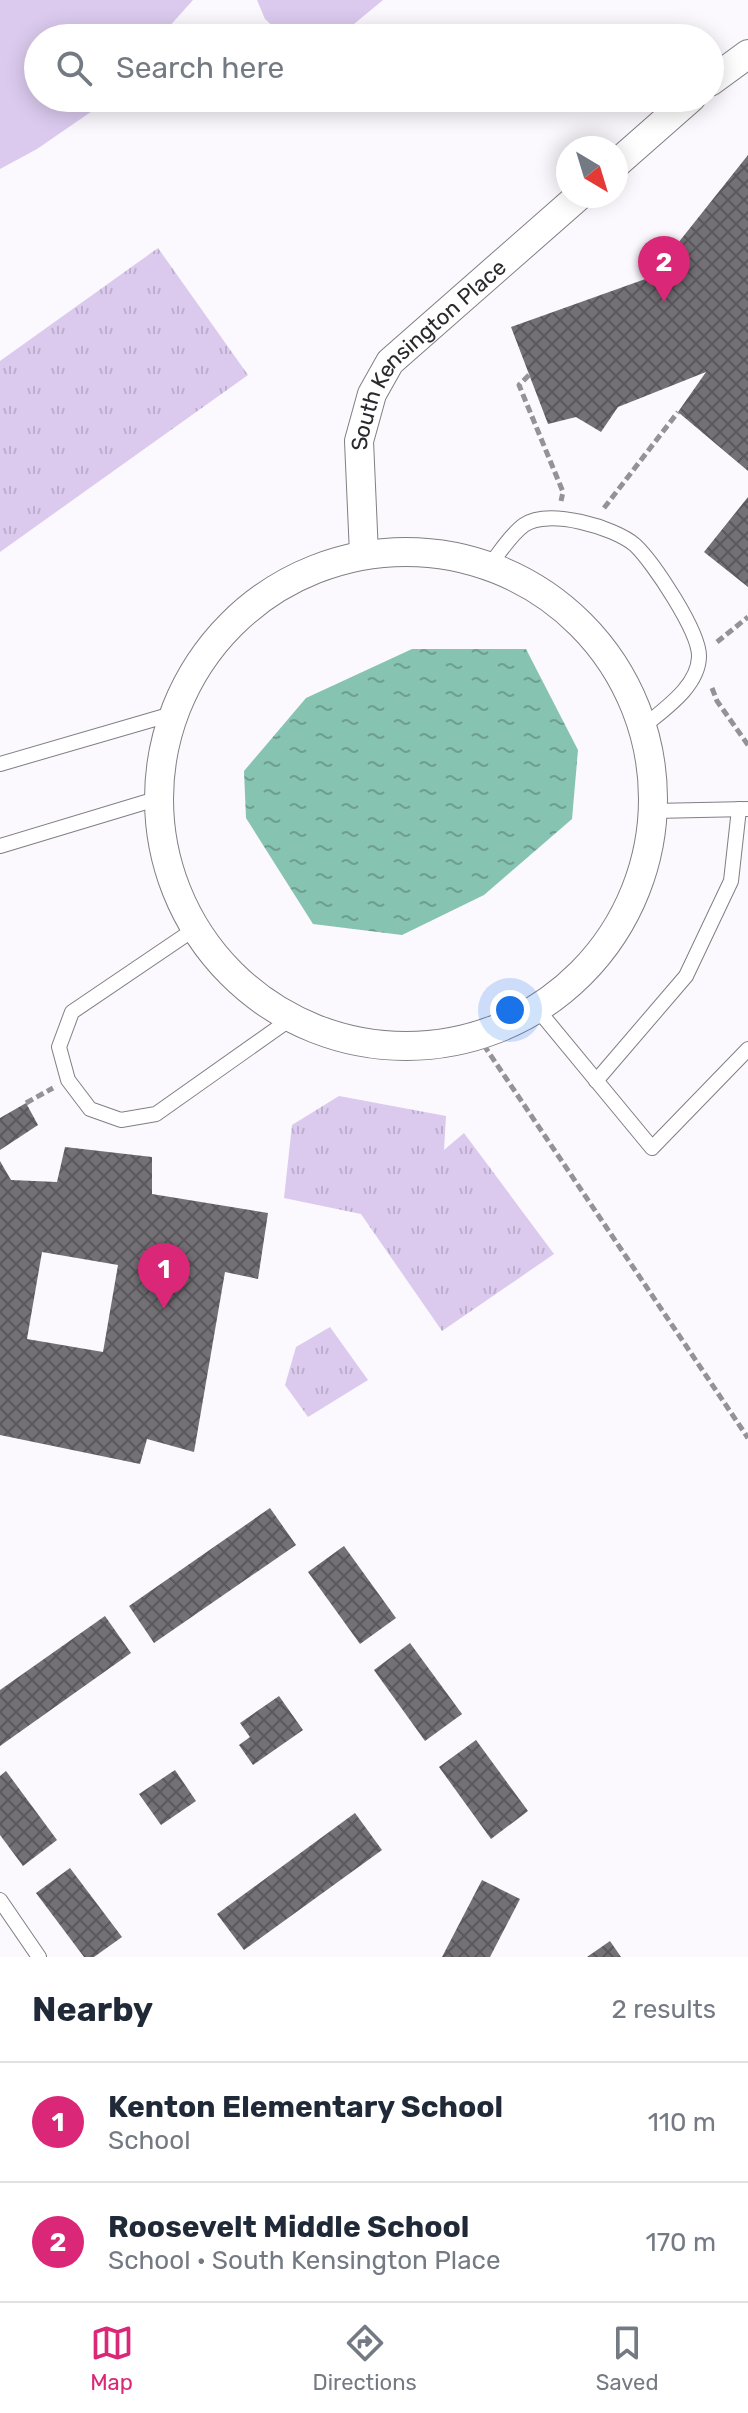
<!DOCTYPE html>
<html lang="en">
<head>
<meta charset="utf-8">
<style>
  body { margin:0; font-family:Rubik,sans-serif; background:#f2f2f3; color:#1f2937 }
  .compass { position:absolute; left:556px; top:136px; width:72px; height:72px; border-radius:50%; background:#fff; box-shadow:0 4px 20px #0003; rotate:142deg }
  .you { position:absolute; left:510px; top:1010px; width:28px; height:28px; margin:-20px; border:6px solid #fff; border-radius:50%; background:#1a73e8; box-shadow:0 0 0 12px #1a73e833 }
  .badge { display:grid; place-items:center; width:52px; height:52px; border-radius:50%; background:#db2777; color:#fff; font-size:26px; font-weight:700 }
  .pin { position:absolute; translate:-50% -66px; filter:drop-shadow(0 2px 4px #0008) }
  .pin::after { content:''; position:absolute; top:42px; width:28px; height:24px; background:inherit; clip-path:polygon(0 0,100% 0,50% 100%) }
  .list { margin:0; padding:0; list-style:none }
  h2 { display:flex; justify-content:space-between; align-items:center; height:104px; margin:0; padding:0 32px; font-size:34px }
  h2 small { font-size:26px; font-weight:400; color:#747a83 }
  .list li { display:grid; grid-template-columns:52px 1fr auto; gap:24px; align-items:center; box-sizing:border-box; height:120px; padding:0 32px; border-top:2px solid #e0e1e3 }
  .list b { display:block; font-size:30px; white-space:nowrap }
  .list p { margin:0; font-size:26px; white-space:nowrap; color:#747a83 }
  .list em { font-size:26px; font-style:normal; color:#747a83 }
  .icon { flex:none; width:44px; height:44px; fill:none; stroke:currentColor; stroke-width:2; stroke-linecap:round; stroke-linejoin:round }
  .map { position:relative; flex:none; width:748px; height:1957px; overflow:hidden }
  .search { position:absolute; background:#fff; box-shadow:0 4px 20px #0003; left:24px; right:24px; top:24px; height:88px; display:flex; align-items:center; gap:20px; box-sizing:border-box; padding:0 28px; border-radius:44px; color:#747a83; font-size:30px }
  .sheet { height:344px; background:#fff }
  nav { display:flex; justify-content:space-around; align-items:center; box-sizing:border-box; height:112px; border-top:2px solid #e0e1e3; background:#fff; font-size:22px; color:#747a83 }
  nav a { display:grid; justify-items:center; gap:4px }
  nav .on { color:#db2777 }
  .map>svg:first-child { display:block }
  .grass { fill:#dbcaee }
  .park { fill:url(#park-tufts) }
  .water { fill:url(#water-ripples) }
  .building { fill:url(#building-cross-hatch); fill-rule:evenodd }
  .lines { fill:none; stroke-linecap:round; stroke-linejoin:round }
  .lane-casing { stroke:#817e84; stroke-width:16 }
  .street-casing { stroke:#817e84; stroke-width:30 }
  .path { stroke:#959297; stroke-width:5; stroke-dasharray:8 4; stroke-linecap:butt }
  .lane { stroke:#fff; stroke-width:14 }
  .street { stroke:#fff; stroke-width:28 }
  .labels { text-anchor:middle; dominant-baseline:central; stroke-width:8; stroke-linejoin:round; paint-order:stroke }
  .street-label { font-size:22px; fill:#2b292c; stroke:#fff }
</style>
</head>
<body>
<div class="map">
<svg width="748" height="1957" viewBox="0 0 748 1957">
  <defs>
    <pattern id="park-tufts" width="24" height="20" patternUnits="userSpaceOnUse" patternTransform="scale(2)"><rect width="24" height="20" fill="#dbcaee"/><path d="M3 7l-1-3M5 7V3M7 7l1-3M15 17l-1-3M17 17v-4M19 17l1-3" fill="none" stroke="#bcaecc"/></pattern>
    <pattern id="water-ripples" width="26" height="14" patternUnits="userSpaceOnUse" patternTransform="scale(2)"><rect width="26" height="14" fill="#86c3b0"/><path d="M2 4q2-2 4 0t4 0M15 11q2-2 4 0t4 0" fill="none" stroke="#6e9e8f"/></pattern>
    <pattern id="building-cross-hatch" width="8" height="8" patternUnits="userSpaceOnUse" patternTransform="scale(2)"><rect width="8" height="8" fill="#737176"/><path d="M0 0l8 8M0 8l8-8" fill="none" stroke="#5a585c"/></pattern>
  </defs>
  <rect width="100%" height="100%" fill="#fbf8fe"/>
  <g class="grass">
    <path d="M 0,0 L 193,0 L 159,38 L 38,38 L 38,98 L 106,98 L 98,107 L 37,149 L 0,169 Z"/>
    <path d="M 257,0 L 383,0 L 337,38 L 286,38 L 265,19 Z"/>
  </g>
  <g class="park">
    <path d="M 158,248 L 248,375 L 0,552 L 0,361 Z"/>
    <path d="M 339,1096 L 446,1116 L 444,1150 L 464,1133 L 554,1254 L 442,1331 L 361,1214 L 284,1198 L 292,1125 Z"/>
    <path d="M 330,1327 L 368,1380 L 308,1417 L 285,1385 L 296,1347 Z"/>
  </g>
  <path class="water" d="M 412,649 L 526,649 L 578,750 L 572,819 L 484,895 L 402,935 L 313,924 L 246,818 L 244,771 L 306,698 Z"/>
  <g class="building">
    <path d="M 748,155 L 748,471 L 678,412 L 706,372 L 618,407 L 601,432 L 576,417 L 548,424 L 511,327 L 651,277 Z"/>
    <path d="M 748,497 L 748,587 L 704,552 Z"/>
    <path d="M 26,1103 L 38,1125 L 0,1150 L 0,1118 Z"/>
    <path d="M 65,1147 L 152,1157 L 152,1194 L 268,1213 L 258,1279 L 225,1272 L 194,1452 L 147,1439 L 140,1464 L 0,1435 L 0,1161 L 11,1180 L 57,1182 ZM 42,1252 L 118,1265 L 103,1352 L 27,1339 Z"/>
    <path d="M 270,1508 L 296,1545 L 154,1643 L 129,1606 Z"/>
    <path d="M 344,1546 L 396,1618 L 360,1644 L 308,1572 Z"/>
    <path d="M 105,1616 L 131,1653 L 0,1746 L 0,1690 Z"/>
    <path d="M 410,1643 L 462,1714 L 425,1741 L 374,1670 Z"/>
    <path d="M 279,1696 L 303,1730 L 253,1765 L 239,1745 L 250,1737 L 240,1723 Z"/>
    <path d="M 476,1740 L 528,1811 L 491,1839 L 439,1767 Z"/>
    <path d="M 175,1770 L 196,1801 L 161,1825 L 139,1794 Z"/>
    <path d="M 6,1771 L 57,1840 L 23,1866 L 0,1835 L 0,1776 Z"/>
    <path d="M 355,1813 L 382,1850 L 244,1950 L 217,1914 Z"/>
    <path d="M 70,1868 L 122,1937 L 94,1957 L 84,1957 L 36,1893 Z"/>
    <path d="M 482,1880 L 520,1899 L 490,1957 L 442,1957 Z"/>
    <path d="M 610,1941 L 621,1957 L 587,1957 Z"/>
  </g>
  <g class="lines">
    <g class="lane-casing">
      <g id="lane">
        <path d="M 488,567 C 499,554 510,535 524,525 C 548,508 614,527 635,545 C 653,562 700,632 699,657 C 698,687 664,709 643,727"/>
        <path d="M 0,764 L 172,714"/>
        <path d="M 653,811 L 748,809"/>
        <path d="M 0,846 L 156,799"/>
        <path d="M 196,928 L 72,1012 L 59,1047 L 68,1080 L 90,1109 L 121,1120 L 156,1114 L 289,1020"/>
        <path d="M 538,1010 L 652,1148 L 748,1049"/>
        <path d="M 596,1081 L 686,976 L 731,881 L 739,809"/>
        <path d="M 0,1900 L 39,1957"/>
      </g>
    </g>
    <g class="street-casing">
      <g id="street">
        <path d="M 710,82 L 748,54"/>
        <path d="M 616,164 L 691,98"/>
        <circle cx="406" cy="799" r="247"/>
        <path id="s1" d="M 364,554 L 359,441 L 372,394 L 390,362 L 579,196"/>
      </g>
    </g>
    <g class="path">
      <path d="M 529,375 L 519,385 L 563,492 L 561,501"/>
      <path d="M 604,508 L 678,412"/>
      <path d="M 717,642 L 748,617"/>
      <path d="M 712,688 L 717,701 L 748,745"/>
      <path d="M 477,1035 L 748,1438"/>
      <path d="M 26,1103 L 53,1088"/>
    </g>
    <use href="#lane" class="lane"/>
    <use href="#street" class="street"/>
  </g>
  <g class="labels">
    <g class="street-label">
      <text stroke="none"><textPath href="#s1" startOffset="226">South Kensington Place</textPath></text>
    </g>
  </g>
</svg>
<svg class="compass" viewBox="-18 -18 36 36"><path d="M0-13l5 13h-10z" fill="#e53935"/><path d="M0 13l5-13h-10z" fill="#747a83"/></svg>
<div class="you"></div>
<div class="pin badge" style="left:164px;top:1309px">1</div>
<div class="pin badge" style="left:664px;top:302px">2</div>
<div class="search"><svg class="icon" aria-label="search" viewBox="0 0 24 24"><circle cx="10" cy="10" r="6"/><path d="M15 15l6 6"/></svg>Search here</div>
</div>
<section class="sheet">
<h2>Nearby<small>2 results</small></h2>
<ul class="list">
<li><span class="badge">1</span><div><b>Kenton Elementary School</b><p>School</p></div><em>110 m</em></li>
<li><span class="badge">2</span><div><b>Roosevelt Middle School</b><p>School · South Kensington Place</p></div><em>170 m</em></li>
</ul>
</section>
<nav>
<a class="on"><svg class="icon" aria-label="map" viewBox="0 0 24 24"><path d="M3 6l6-2 6 2 6-2v14l-6 2-6-2-6 2zM9 4v14M15 6v14"/></svg>Map</a>
<a><svg class="icon" aria-label="directions" viewBox="0 0 24 24"><path d="M12 3l9 9-9 9-9-9zM9 14v-3h6M13 9l2 2-2 2"/></svg>Directions</a>
<a><svg class="icon" aria-label="saved" viewBox="0 0 24 24"><path d="M7 4h10v16l-5-4-5 4z"/></svg>Saved</a>
</nav>
</body>
</html>
